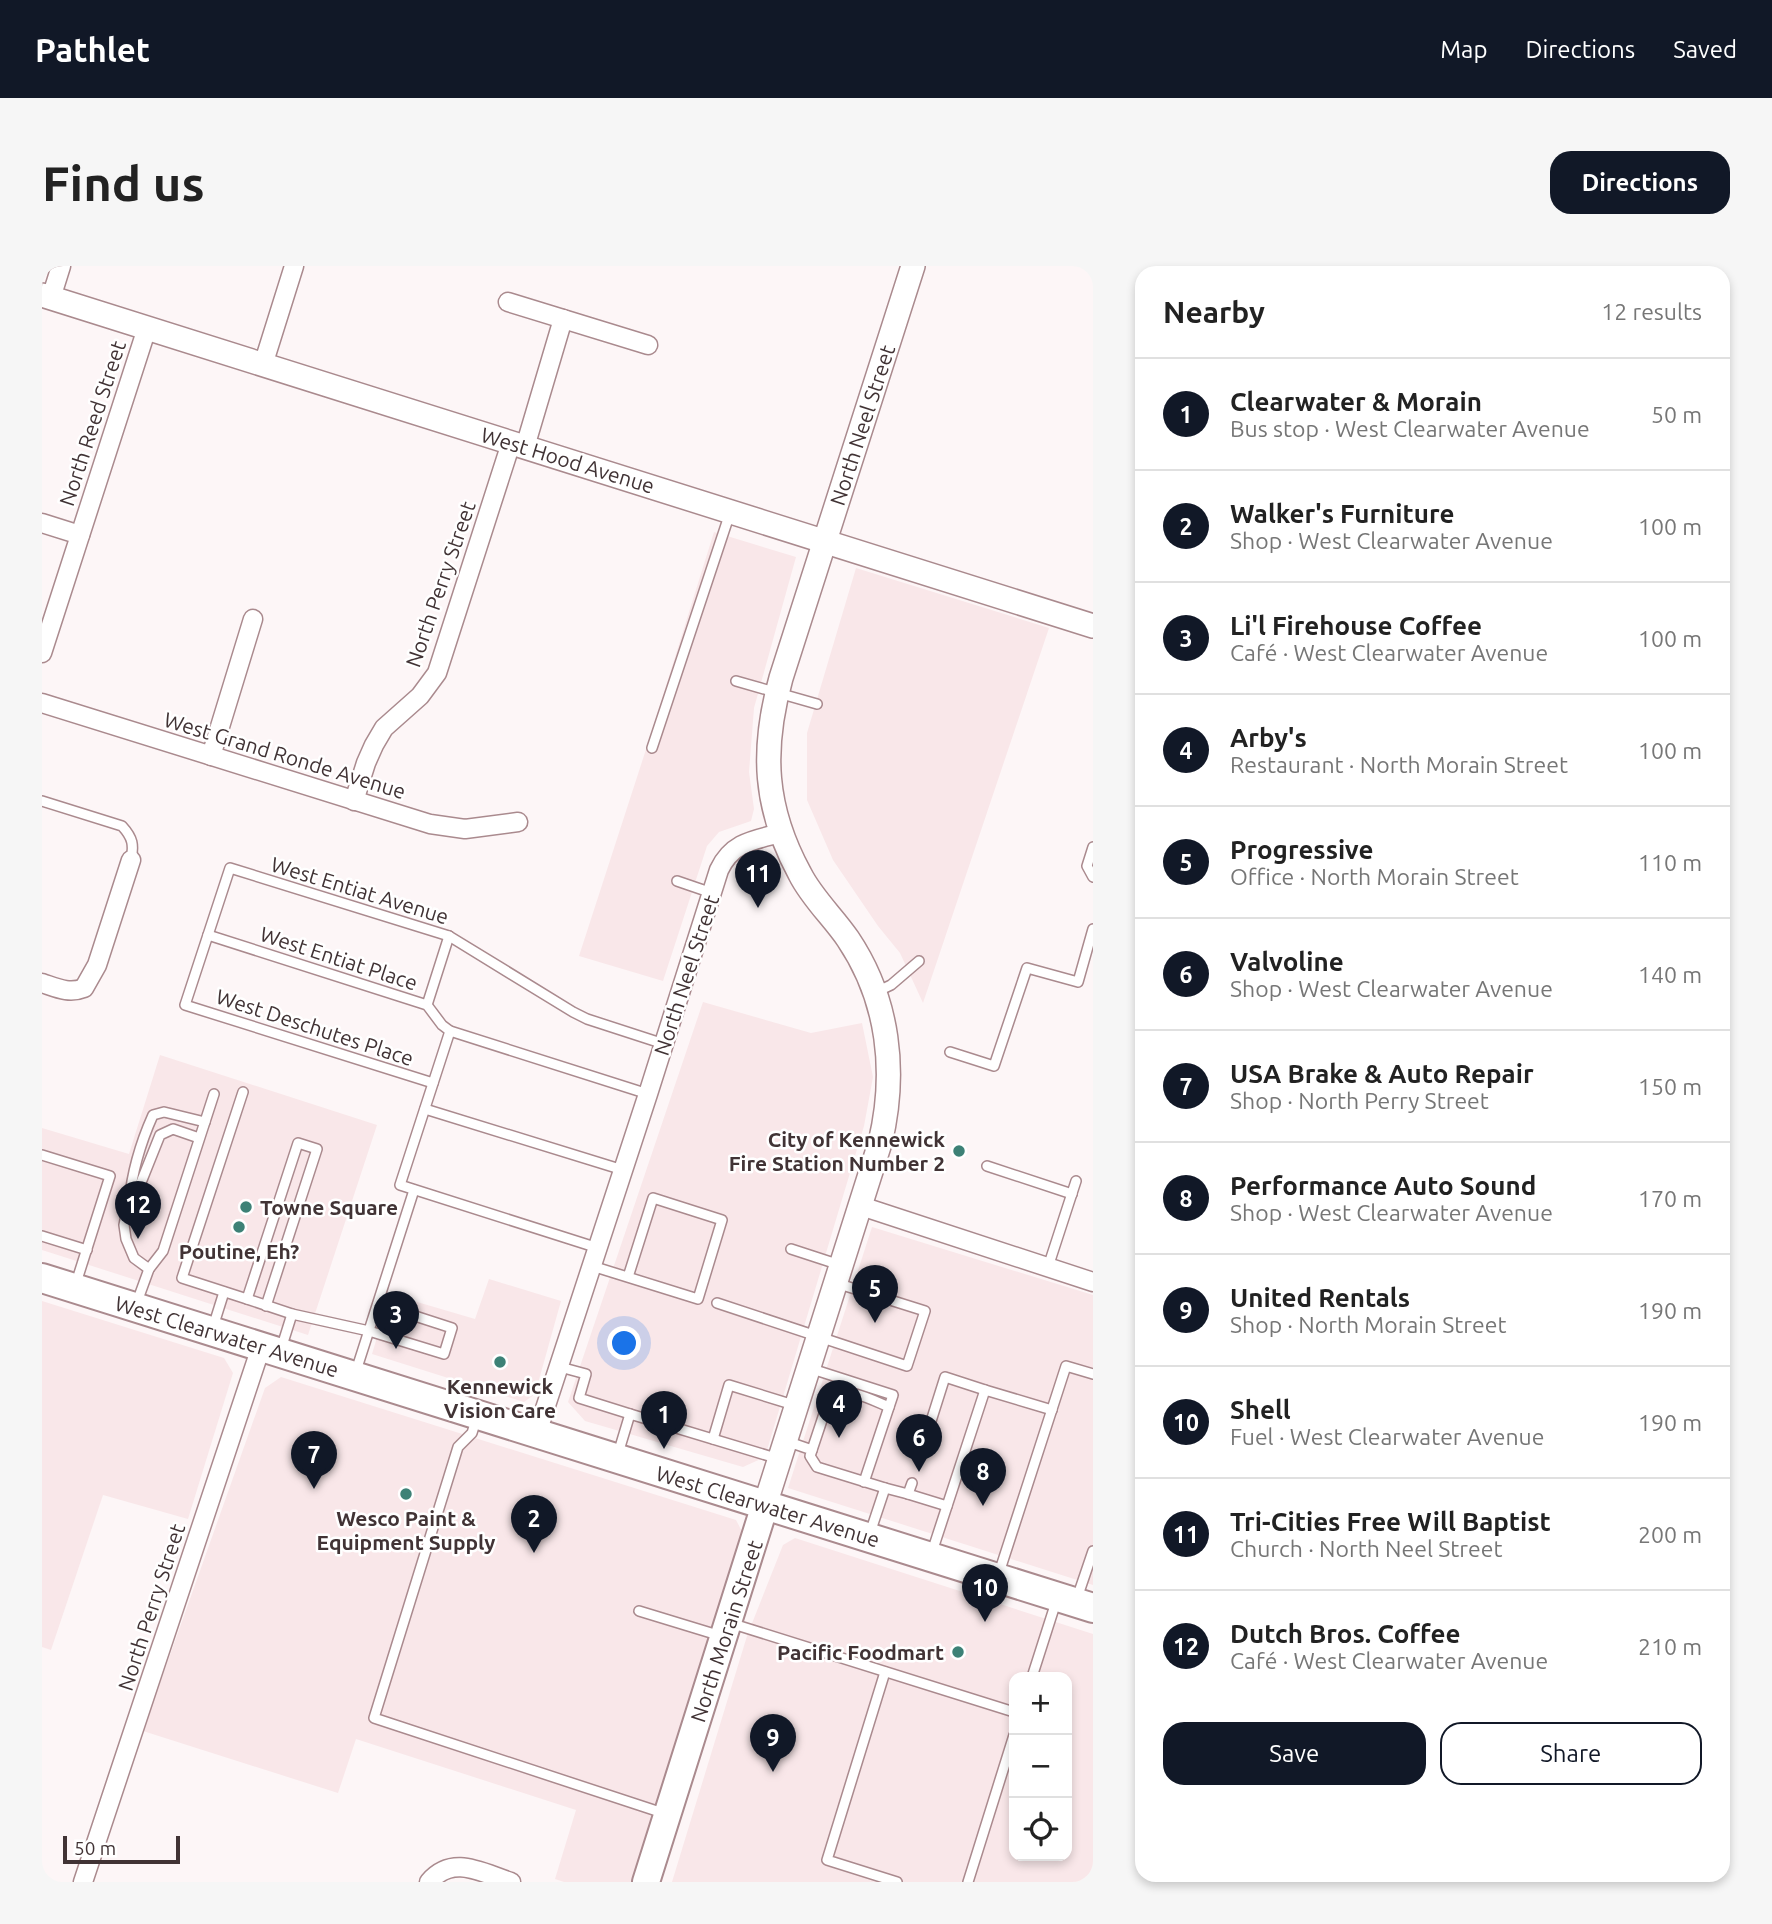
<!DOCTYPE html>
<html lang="en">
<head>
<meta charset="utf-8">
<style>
  body { margin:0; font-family:Ubuntu,sans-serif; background:#f6f6f6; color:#222 }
  .controls { position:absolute; right:21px; bottom:21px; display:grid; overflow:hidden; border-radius:14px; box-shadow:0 4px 10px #0003 }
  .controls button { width:63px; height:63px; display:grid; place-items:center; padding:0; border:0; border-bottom:2px solid #e0e0e0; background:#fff; color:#222; font:35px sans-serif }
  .scale { position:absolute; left:21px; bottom:18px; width:117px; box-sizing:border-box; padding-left:7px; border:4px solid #413335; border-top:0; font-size:19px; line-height:24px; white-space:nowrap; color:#413335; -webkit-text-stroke:5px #fff; paint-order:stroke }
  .you { position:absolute; left:583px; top:1078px; width:24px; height:24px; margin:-18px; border:5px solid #fff; border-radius:50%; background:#1a73e8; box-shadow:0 0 0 10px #1a73e833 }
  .badge { display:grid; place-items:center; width:46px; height:46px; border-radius:50%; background:#111827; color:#fff; font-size:23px; font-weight:700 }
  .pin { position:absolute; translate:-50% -58px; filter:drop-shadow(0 2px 4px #0008) }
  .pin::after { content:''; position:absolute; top:37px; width:24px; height:21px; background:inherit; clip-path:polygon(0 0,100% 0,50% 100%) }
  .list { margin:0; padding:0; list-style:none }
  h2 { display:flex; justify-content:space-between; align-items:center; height:91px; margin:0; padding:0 28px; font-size:30px }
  h2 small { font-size:23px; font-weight:400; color:#767676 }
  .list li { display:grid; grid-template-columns:46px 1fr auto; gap:21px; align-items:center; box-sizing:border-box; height:112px; padding:0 28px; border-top:2px solid #e0e0e0 }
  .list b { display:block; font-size:26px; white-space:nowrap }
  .list p { margin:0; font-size:23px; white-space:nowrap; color:#767676 }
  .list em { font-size:23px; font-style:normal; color:#767676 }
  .actions { display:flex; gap:14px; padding:21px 28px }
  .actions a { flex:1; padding:16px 0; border:2px solid #111827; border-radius:21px; text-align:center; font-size:24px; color:#111827 }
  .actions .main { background:#111827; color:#fff }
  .icon { flex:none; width:38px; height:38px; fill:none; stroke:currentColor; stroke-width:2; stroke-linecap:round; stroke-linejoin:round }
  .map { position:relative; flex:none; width:1051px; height:1616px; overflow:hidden; border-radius:21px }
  header { display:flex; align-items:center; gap:42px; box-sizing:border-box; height:98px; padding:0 35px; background:#111827; color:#fff }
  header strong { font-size:33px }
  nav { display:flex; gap:38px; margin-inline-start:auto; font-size:24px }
  .intro { display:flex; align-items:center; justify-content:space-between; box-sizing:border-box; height:168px; padding:0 42px }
  h1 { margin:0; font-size:49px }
  .button { padding:18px 32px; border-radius:21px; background:#111827; color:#fff; font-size:24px; font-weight:700 }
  main { display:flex; gap:42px; padding:0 42px }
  aside { flex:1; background:#fff; border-radius:21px; box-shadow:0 4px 10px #0003 }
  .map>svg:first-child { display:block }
  .built { fill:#f9e7e9; fill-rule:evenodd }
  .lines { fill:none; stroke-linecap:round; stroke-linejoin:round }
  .service-casing { stroke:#aa8a8e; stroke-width:12 }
  .minor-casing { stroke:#aa8a8e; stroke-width:21 }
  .tertiary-casing { stroke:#aa8a8e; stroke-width:26 }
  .secondary-casing { stroke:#aa8a8e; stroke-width:30 }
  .primary-casing { stroke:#aa8a8e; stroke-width:32 }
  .service { stroke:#fff; stroke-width:9 }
  .minor { stroke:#fff; stroke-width:18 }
  .tertiary { stroke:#fff; stroke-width:23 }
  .secondary { stroke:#fff; stroke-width:26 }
  .primary { stroke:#fff; stroke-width:28 }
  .poi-dot { fill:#3d8176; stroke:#fff; stroke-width:2.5 }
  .labels { text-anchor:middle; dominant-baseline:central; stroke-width:5; stroke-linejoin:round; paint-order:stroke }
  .street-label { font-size:21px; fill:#413335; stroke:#fff }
  .poi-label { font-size:21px; font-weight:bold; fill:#413335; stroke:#fff }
</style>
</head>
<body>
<header>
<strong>Pathlet</strong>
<nav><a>Map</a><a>Directions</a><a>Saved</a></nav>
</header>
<div class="intro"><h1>Find us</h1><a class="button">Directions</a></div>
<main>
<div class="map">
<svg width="1051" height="1616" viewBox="0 0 1051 1616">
  <rect width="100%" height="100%" fill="#fdf6f7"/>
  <g class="built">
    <path d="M 672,266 L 754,291 L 712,442 L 707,506 L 712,543 L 709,555 L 677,566 L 665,580 L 621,715 L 537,690 L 609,468 Z"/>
    <path d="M 814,302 L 1007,362 L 881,737 L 858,687 L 836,660 L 791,594 L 765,534 L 765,467 Z"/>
    <path d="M 661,736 L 769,767 L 820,757 L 831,811 L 822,860 L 723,1191 L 701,1201 L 543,1155 L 526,1136 Z"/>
    <path d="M 118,789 L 335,859 L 266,1069 L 0,984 L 0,862 L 87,888 Z"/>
    <path d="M 830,961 L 1051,1029 L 1051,1319 L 746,1222 Z"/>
    <path d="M 447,1013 L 519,1035 L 493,1128 L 482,1136 L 330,1088 L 348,1028 L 433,1053 Z"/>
    <path d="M 0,1035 L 182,1092 L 191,1107 L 146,1253 L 61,1229 L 9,1384 L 0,1381 Z"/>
    <path d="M 239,1111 L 694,1254 L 704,1273 L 590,1616 L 522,1616 L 513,1613 L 534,1544 L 314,1473 L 296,1527 L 101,1465 L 223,1122 Z"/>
    <path d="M 753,1272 L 1051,1368 L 1051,1616 L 630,1616 L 705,1370 L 741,1279 ZM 972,1411 L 1025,1411 L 1025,1590 L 972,1590 Z"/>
  </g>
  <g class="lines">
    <g class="service-casing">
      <g id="service">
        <path d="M 694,415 L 775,438"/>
        <path d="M 610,482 L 688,247"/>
        <path d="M 0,535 L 80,560 C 91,572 92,579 89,594"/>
        <path d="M 1051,581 L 1045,600 L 1051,611"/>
        <path d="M 635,615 L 670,627"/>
        <path d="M 166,669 L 385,739 L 400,759 L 408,765 L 606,828"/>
        <path d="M 834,726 L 849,719 L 877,695"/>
        <path d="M 385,739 L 407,670"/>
        <path d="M 408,765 L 358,919 L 556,982"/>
        <path d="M 908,786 L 952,800 L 985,702 L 1036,716 L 1051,663"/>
        <path d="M 391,817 L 143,739 L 188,602 L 407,670 L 531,746 L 545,753 L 622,778"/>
        <path d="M 201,826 L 140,1012 L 205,1033 L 256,877 L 275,883 L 224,1040"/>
        <path d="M 383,843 L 581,904"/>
        <path d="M 0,889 L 68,910 L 34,1017"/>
        <path d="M 945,900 L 1030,928"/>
        <path d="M 87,937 C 90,905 98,878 111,849 L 122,846 L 163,856"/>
        <path d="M 0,970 L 45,984"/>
        <path d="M 749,983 L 798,999"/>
        <path d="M 550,1000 L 656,1033 L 680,954 L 611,932 L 586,1011"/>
        <path d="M 1006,1001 L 1034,915"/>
        <path d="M 107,1003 L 92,992 L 84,973 L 82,959 L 86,940 L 98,919 L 118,869 L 131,863 L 157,872"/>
        <path d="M 205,1033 L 250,1048 L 327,1065 L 402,1088 L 410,1062 L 336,1038"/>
        <path d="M 95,1036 L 107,1003 L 121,985 L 172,828"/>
        <path d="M 675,1037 L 865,1100 L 883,1045 L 794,1017"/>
        <path d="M 171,1061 L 182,1026"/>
        <path d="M 239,1083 L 250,1048"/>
        <path d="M 518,1101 L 544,1108 L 537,1132 L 588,1148"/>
        <path d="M 767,1102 L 851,1129 L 822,1216"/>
        <path d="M 314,1105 L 372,924"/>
        <path d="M 435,1151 L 430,1167 L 416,1181 L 332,1452 L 624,1548"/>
        <path d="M 671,1173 L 687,1119 L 755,1140"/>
        <path d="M 744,1175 L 770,1184 L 768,1190 L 775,1201 L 843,1222"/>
        <path d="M 770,1184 L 788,1130 C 805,1120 830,1134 847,1141"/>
        <path d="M 878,1190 L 903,1111 L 943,1124"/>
        <path d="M 575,1191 L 588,1148 L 737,1193"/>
        <path d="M 870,1217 L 866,1228 L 905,1240"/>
        <path d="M 827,1270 L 843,1222 L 866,1228"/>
        <path d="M 889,1289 L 943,1124 L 1010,1144"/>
        <path d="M 956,1310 L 1024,1100 L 1051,1108"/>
        <path d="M 1034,1335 L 1051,1285"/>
        <path d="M 597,1345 L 679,1370"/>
        <path d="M 688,1357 L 972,1446"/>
        <path d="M 843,1406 L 785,1594 L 855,1616"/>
        <path d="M 990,1411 L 1014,1336"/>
        <path d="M 926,1616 L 972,1469"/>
      </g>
    </g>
    <g class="minor-casing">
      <g id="minor">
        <path d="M 9,32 L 19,0"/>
        <path d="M 466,36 L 606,79"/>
        <path d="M 221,99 L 252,0"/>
        <path d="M 483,181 L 521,53"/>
        <path d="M 0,257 L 38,269"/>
        <path d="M 0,387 L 105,62"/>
        <path d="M 0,437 L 388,558 L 423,563 L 476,556"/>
        <path d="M 169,490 L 211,353"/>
        <path d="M 312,535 L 324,497 L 332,479 L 342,462 L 378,430 L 395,407 L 469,177"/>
        <path d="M 0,717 C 15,722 27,728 42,722 L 55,699 L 89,594"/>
        <path d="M 819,940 L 1051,1016"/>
        <path d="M 495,1167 L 606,828 L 677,604 C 690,576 712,574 739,567"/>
        <path d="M 41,1616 L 219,1081"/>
        <path d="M 387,1616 C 411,1588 440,1607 469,1616"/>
      </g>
    </g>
    <g class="tertiary-casing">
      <g id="tertiary">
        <path d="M 0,29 L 1051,360"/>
        <path d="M 723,1239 L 838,877 C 855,806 847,734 806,673 C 791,651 770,632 758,608 C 722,542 719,484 739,412 L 871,0"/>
      </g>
    </g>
    <g class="secondary-casing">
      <path id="secondary" d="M 604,1616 L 723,1239"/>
    </g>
    <g class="primary-casing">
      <path id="primary" d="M 0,1012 L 1051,1342"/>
    </g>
    <use href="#service" class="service"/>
    <use href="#minor" class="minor"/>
    <use href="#tertiary" class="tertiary"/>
    <use href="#secondary" class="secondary"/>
    <use href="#primary" class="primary"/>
  </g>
  <g class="poi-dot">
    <circle cx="917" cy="885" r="7"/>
    <circle cx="204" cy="941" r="7"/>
    <circle cx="197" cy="961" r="7"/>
    <circle cx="458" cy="1096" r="7"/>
    <circle cx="364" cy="1228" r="7"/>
    <circle cx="916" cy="1386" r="7"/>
  </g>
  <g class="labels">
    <g class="street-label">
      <text transform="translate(50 157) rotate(-72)">North Reed Street</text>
      <text transform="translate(820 159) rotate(-72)">North Neel Street</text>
      <text transform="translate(526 194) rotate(17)">West Hood Avenue</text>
      <text transform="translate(398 318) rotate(-71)">North Perry Street</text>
      <text transform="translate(243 489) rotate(17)">West Grand Ronde Avenue</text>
      <text transform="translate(318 624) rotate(17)">West Entiat Avenue</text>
      <text transform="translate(297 692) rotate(18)">West Entiat Place</text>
      <text transform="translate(644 709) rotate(-72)">North Neel Street</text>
      <text transform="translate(273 761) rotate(18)">West Deschutes Place</text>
      <text transform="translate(185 1070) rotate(17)">West Clearwater Avenue</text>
      <text transform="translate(726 1240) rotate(17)">West Clearwater Avenue</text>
      <text transform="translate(109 1341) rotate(-72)">North Perry Street</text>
      <text transform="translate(684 1365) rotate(-72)">North Morain Street</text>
    </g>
    <g class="poi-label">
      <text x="903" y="873" text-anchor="end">City of Kennewick<tspan x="903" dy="24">Fire Station Number 2</tspan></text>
      <text x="218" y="941" text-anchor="start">Towne Square</text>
      <text x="197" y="985">Poutine, Eh?</text>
      <text x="458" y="1120">Kennewick<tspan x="458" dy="24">Vision Care</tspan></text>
      <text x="364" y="1252">Wesco Paint &amp;<tspan x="364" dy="24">Equipment Supply</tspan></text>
      <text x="902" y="1386" text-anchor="end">Pacific Foodmart</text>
    </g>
  </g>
</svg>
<div class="controls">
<button>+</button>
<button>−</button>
<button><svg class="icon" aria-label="locate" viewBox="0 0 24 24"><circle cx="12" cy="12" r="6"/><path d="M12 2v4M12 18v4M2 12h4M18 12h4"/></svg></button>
</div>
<div class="scale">50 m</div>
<div class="you"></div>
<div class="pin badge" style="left:622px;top:1183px">1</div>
<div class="pin badge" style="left:492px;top:1287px">2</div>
<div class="pin badge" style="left:354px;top:1083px">3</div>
<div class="pin badge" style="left:797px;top:1172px">4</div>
<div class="pin badge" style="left:833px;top:1057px">5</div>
<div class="pin badge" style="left:877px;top:1206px">6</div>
<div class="pin badge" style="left:272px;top:1223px">7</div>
<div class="pin badge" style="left:941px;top:1240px">8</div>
<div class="pin badge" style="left:731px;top:1506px">9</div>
<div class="pin badge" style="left:943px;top:1356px">10</div>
<div class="pin badge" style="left:716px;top:642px">11</div>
<div class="pin badge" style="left:96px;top:973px">12</div>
</div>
<aside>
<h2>Nearby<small>12 results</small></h2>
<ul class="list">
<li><span class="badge">1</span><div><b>Clearwater &amp; Morain</b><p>Bus stop · West Clearwater Avenue</p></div><em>50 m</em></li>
<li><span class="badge">2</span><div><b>Walker's Furniture</b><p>Shop · West Clearwater Avenue</p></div><em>100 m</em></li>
<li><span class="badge">3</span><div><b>Li'l Firehouse Coffee</b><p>Café · West Clearwater Avenue</p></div><em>100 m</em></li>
<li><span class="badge">4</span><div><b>Arby's</b><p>Restaurant · North Morain Street</p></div><em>100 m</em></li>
<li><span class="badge">5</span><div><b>Progressive</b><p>Office · North Morain Street</p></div><em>110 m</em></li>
<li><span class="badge">6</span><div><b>Valvoline</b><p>Shop · West Clearwater Avenue</p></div><em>140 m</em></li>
<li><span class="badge">7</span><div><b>USA Brake &amp; Auto Repair</b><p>Shop · North Perry Street</p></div><em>150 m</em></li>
<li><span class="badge">8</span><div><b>Performance Auto Sound</b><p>Shop · West Clearwater Avenue</p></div><em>170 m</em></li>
<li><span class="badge">9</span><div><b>United Rentals</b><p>Shop · North Morain Street</p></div><em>190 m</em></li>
<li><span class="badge">10</span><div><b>Shell</b><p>Fuel · West Clearwater Avenue</p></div><em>190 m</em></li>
<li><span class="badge">11</span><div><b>Tri-Cities Free Will Baptist</b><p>Church · North Neel Street</p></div><em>200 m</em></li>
<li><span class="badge">12</span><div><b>Dutch Bros. Coffee</b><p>Café · West Clearwater Avenue</p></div><em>210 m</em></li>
</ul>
<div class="actions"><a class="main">Save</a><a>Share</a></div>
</aside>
</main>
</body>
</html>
